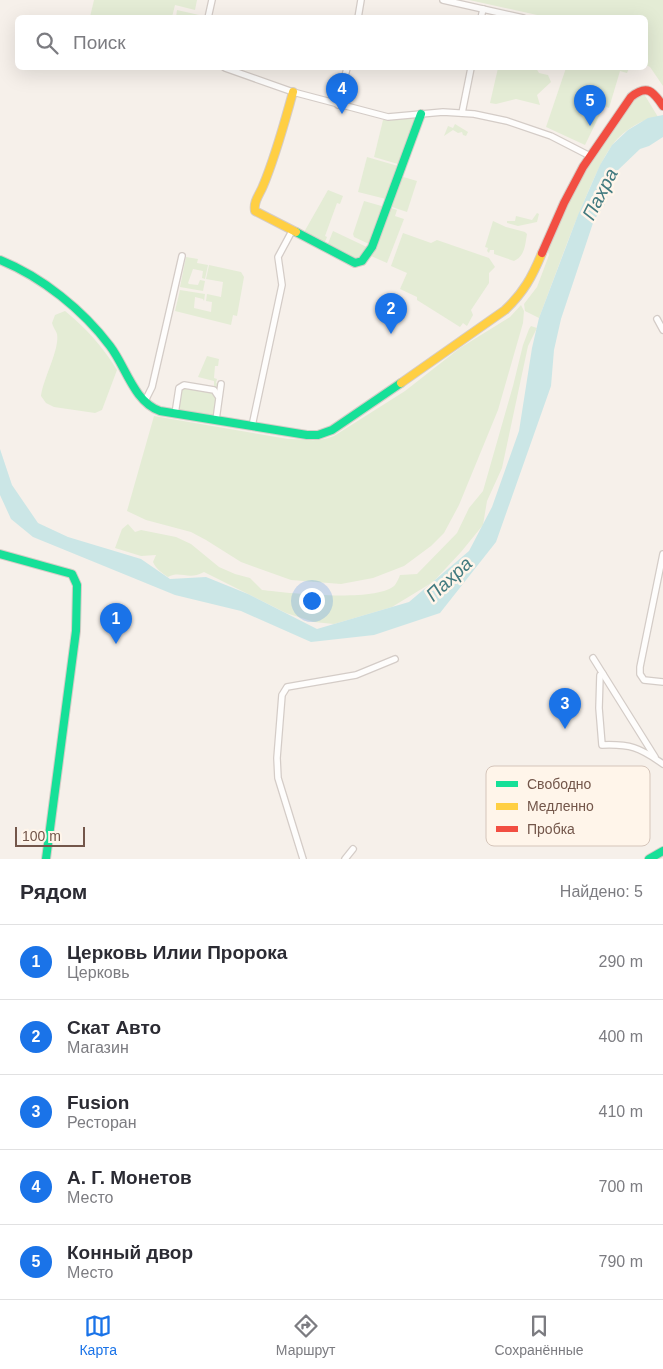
<!DOCTYPE html>
<html lang="ru">
<head>
<meta charset="utf-8">
<style>
  body { margin:0; font-family:Arial,sans-serif; background:#f7f7f7; color:#2b2b33 }
  .scale { position:absolute; left:15px; bottom:12px; width:70px; box-sizing:border-box; padding-left:5px; border:2px solid #73564a; border-top:0; font-size:14px; line-height:18px; white-space:nowrap; color:#73564a; -webkit-text-stroke:4px #fff5ea; paint-order:stroke }
  .you { position:absolute; left:311px; top:600px; width:18px; height:18px; margin:-12px; border:4px solid #fff; border-radius:50%; background:#1a73e8; box-shadow:0 0 0 8px #1a73e833 }
  .badge { display:grid; place-items:center; width:32px; height:32px; border-radius:50%; background:#1a73e8; color:#fff; font-size:16px; font-weight:700 }
  .pin { position:absolute; translate:-50% -41px; filter:drop-shadow(0 1px 2px #0008) }
  .pin::after { content:''; position:absolute; top:26px; width:18px; height:15px; background:inherit; clip-path:polygon(0 0,100% 0,50% 100%) }
  .list { margin:0; padding:0; list-style:none }
  h2 { display:flex; justify-content:space-between; align-items:center; height:65px; margin:0; padding:0 20px; font-size:21px }
  h2 small { font-size:16px; font-weight:400; color:#7c7c81 }
  .list li { display:grid; grid-template-columns:32px 1fr auto; gap:15px; align-items:center; box-sizing:border-box; height:75px; padding:0 20px; border-top:1px solid #e1e1e2 }
  .list b { display:block; font-size:19px; white-space:nowrap }
  .list p { margin:0; font-size:16px; white-space:nowrap; color:#7c7c81 }
  .list em { font-size:16px; font-style:normal; color:#7c7c81 }
  .icon { flex:none; width:28px; height:28px; fill:none; stroke:currentColor; stroke-width:2; stroke-linecap:round; stroke-linejoin:round }
  .map { position:relative; flex:none; width:663px; height:859px; overflow:hidden }
  .search { position:absolute; background:#fff; box-shadow:0 5px 20px #0002; left:15px; right:15px; top:15px; height:55px; display:flex; align-items:center; gap:12px; box-sizing:border-box; padding:0 18px; border-radius:8px; color:#7c7c81; font-size:19px }
  .sheet { height:440px; background:#fff }
  nav { display:flex; justify-content:space-around; align-items:center; box-sizing:border-box; height:70px; border-top:1px solid #e1e1e2; background:#fff; font-size:14px; color:#7c7c81 }
  nav a { display:grid; justify-items:center; gap:2px }
  nav .on { color:#1a73e8 }
  .map>svg:first-child { display:block }
  .green { fill:#e4ecd5 }
  .water { fill:#cbe6e6 }
  .lines { fill:none; stroke-linecap:round; stroke-linejoin:round }
  .street-casing { stroke:#d4ccc7; stroke-width:8 }
  .fast-casing { stroke:#d5ccc6; stroke-width:10 }
  .slow-casing { stroke:#d5ccc6; stroke-width:10 }
  .jam-casing { stroke:#d5ccc6; stroke-width:10 }
  .street { stroke:#fefdfc; stroke-width:5.5 }
  .fast { stroke:#16e098; stroke-width:8 }
  .slow { stroke:#ffcf43; stroke-width:8 }
  .jam { stroke:#f24e42; stroke-width:8 }
  .labels { text-anchor:middle; dominant-baseline:central; stroke-width:5; stroke-linejoin:round; paint-order:stroke }
  .water-label { font-size:19px; font-style:italic; fill:#427a7f; stroke:#fff5ea }
  .key { fill:#fff5ea; stroke:#d5c5ba; stroke-width:1 }
  .key-label { font-size:14px; fill:#73564a }
</style>
</head>
<body>
<div class="map">
<svg width="663" height="859" viewBox="0 0 663 859">
  <rect width="100%" height="100%" fill="#f6f0ea"/>
  <g class="green">
    <path d="M 94,0 L 197,0 L 195,10 L 175,5 L 172,17 L 90,17 Z"/>
    <path d="M 469,0 L 663,0 L 663,86 L 650,67 L 646,65 L 646,18 L 546,17 Z"/>
    <path d="M 177,10 L 199,15 L 198,17 L 176,17 Z"/>
    <path d="M 498,68 L 536,68 L 539,73 L 548,75 L 551,82 L 537,95 L 540,105 L 516,99 L 496,104 L 490,103 Z"/>
    <path d="M 566,68 L 629,68 L 627,73 L 620,71 L 609,108 L 604,106 L 585,145 L 546,127 Z"/>
    <path d="M 636,93 L 644,94 L 658,117 C 641,119 621,132 611,147 C 601,161 595,177 588,192 C 570,233 555,276 539,318 L 525,311 L 524,304 L 537,287 L 549,255 L 546,245 L 564,203 Z"/>
    <path d="M 415,118 L 398,164 L 374,157 L 383,120 Z"/>
    <path d="M 455,124 L 468,132 L 466,136 L 463,135 L 462,132 L 458,133 L 453,130 L 444,136 L 448,126 L 453,128 Z"/>
    <path d="M 367,157 L 398,166 L 386,199 L 358,192 Z"/>
    <path d="M 400,176 L 417,181 L 407,212 L 389,206 Z"/>
    <path d="M 328,190 L 343,196 L 340,204 L 337,203 L 325,236 L 327,237 L 324,244 L 303,234 Z"/>
    <path d="M 364,201 L 385,207 L 372,243 L 369,244 L 354,237 L 353,234 Z"/>
    <path d="M 388,207 L 397,210 L 395,216 L 404,219 L 387,263 L 371,256 L 370,254 Z"/>
    <path d="M 537,213 L 539,214 L 537,222 L 518,226 L 507,223 L 507,221 L 515,221 L 516,216 L 532,220 Z"/>
    <path d="M 493,221 L 506,227 L 525,232 L 527,234 C 525,245 525,256 514,261 L 494,254 L 494,250 L 490,250 L 489,253 L 487,251 L 488,248 L 485,247 Z"/>
    <path d="M 333,231 L 369,248 L 359,261 L 327,246 Z"/>
    <path d="M 403,233 L 431,243 L 437,240 L 489,258 L 495,267 L 489,273 L 489,283 L 471,310 L 473,315 L 467,326 L 463,323 L 460,327 L 417,300 L 417,297 L 400,289 L 407,273 L 391,266 Z"/>
    <path d="M 186,257 L 198,259 L 197,263 L 208,265 L 205,279 L 202,278 L 203,271 L 193,269 L 188,283 L 189,284 L 198,285 L 200,280 L 205,281 L 203,291 L 180,287 Z"/>
    <path d="M 209,265 L 241,272 L 244,277 L 237,316 L 233,315 L 231,325 L 175,311 L 180,290 L 205,294 L 204,301 L 203,299 L 195,297 L 194,308 L 211,312 L 212,302 L 206,301 L 207,294 L 221,297 L 223,282 L 206,279 Z"/>
    <path d="M 521,305 L 524,311 L 523,323 L 498,410 L 459,505 L 444,533 L 431,546 L 404,566 L 373,578 L 341,584 L 291,580 L 241,562 L 206,540 L 191,532 L 146,520 L 127,511 L 154,416 L 288,439 C 307,439 316,443 334,436 L 405,391 L 460,348 L 510,317 Z"/>
    <path d="M 65,311 C 86,328 103,347 117,370 L 102,410 L 95,413 L 54,407 L 46,403 L 41,396 C 43,379 60,349 57,334 C 56,331 53,327 52,323 L 55,315 Z"/>
    <path d="M 531,326 L 537,328 L 528,346 L 502,468 L 487,501 L 483,525 L 461,552 L 433,582 L 392,607 L 334,624 L 314,622 L 286,613 L 204,572 C 188,581 181,570 168,577 C 162,573 156,569 153,562 L 156,555 L 141,556 L 115,548 L 122,529 L 128,524 L 135,532 L 141,530 L 176,537 L 191,544 L 219,567 L 235,574 L 250,578 L 262,590 C 287,593 378,603 395,585 C 397,582 399,578 400,575 L 417,574 L 457,533 L 469,508 L 483,491 L 513,386 L 523,345 L 529,329 Z"/>
    <path d="M 207,356 L 219,359 L 218,366 L 215,366 L 214,378 L 217,379 L 216,383 L 219,384 L 218,388 L 210,387 L 214,386 L 214,381 L 198,377 Z"/>
    <path d="M 181,387 L 217,393 L 214,414 L 213,416 L 181,412 L 178,410 Z"/>
  </g>
  <path class="water" d="M 663,115 L 663,137 L 649,146 L 640,149 L 617,171 L 604,206 L 594,220 L 561,319 L 554,350 L 551,386 L 496,542 L 440,613 L 374,635 L 311,642 L 241,611 L 175,595 L 33,537 L 11,519 L 0,495 L 0,449 L 12,485 L 38,523 L 68,537 L 141,559 L 170,579 L 206,577 L 248,594 L 317,629 L 409,602 L 469,551 L 492,507 L 519,431 L 532,348 L 539,318 L 578,215 L 600,165 L 612,145 L 628,130 L 648,118 Z"/>
  <g class="lines">
    <g class="street-casing">
      <g id="street">
        <path d="M 443,0 L 523,18"/>
        <path d="M 208,18 L 212,0"/>
        <path d="M 358,18 L 361,0"/>
        <path d="M 481,18 L 483,9"/>
        <path d="M 225,68 L 293,92 L 388,117 L 443,112 L 474,114 L 507,121 L 551,136 L 590,156"/>
        <path d="M 338,105 L 347,68"/>
        <path d="M 462,113 L 471,68"/>
        <path d="M 657,319 L 663,330"/>
        <path d="M 145,401 L 152,387 L 182,256"/>
        <path d="M 175,414 L 179,388 L 184,385 L 214,390 L 218,396"/>
        <path d="M 216,420 L 221,384"/>
        <path d="M 252,426 L 282,285 L 278,257 L 292,231"/>
        <path d="M 663,554 L 640,667 L 640,674 L 644,680 L 663,682"/>
        <path d="M 593,658 L 655,757"/>
        <path d="M 603,674 L 600,675 L 599,708 L 602,745 C 630,744 639,747 663,764"/>
        <path d="M 303,859 L 278,778 L 277,758 L 282,695 L 287,687 L 356,675 L 395,659"/>
        <path d="M 345,859 L 353,849"/>
      </g>
    </g>
    <g class="fast-casing">
      <g id="fast">
        <path d="M 296,232 L 355,263 L 362,261 L 372,247 L 421,114"/>
        <path d="M 0,260 C 42,277 83,310 110,346 C 126,367 134,402 160,411 L 307,435 L 318,435 L 332,430 L 401,383"/>
        <path d="M 0,554 L 72,574 L 77,585 L 76,631 L 46,859"/>
        <path d="M 649,859 L 663,851"/>
      </g>
    </g>
    <g class="slow-casing">
      <g id="slow">
        <path d="M 293,92 C 284,124 276,155 263,186 C 260,194 253,201 255,211 L 296,232"/>
        <path d="M 401,383 L 505,310 C 524,292 532,277 542,253"/>
      </g>
    </g>
    <g class="jam-casing">
      <path id="jam" d="M 542,253 L 564,203 L 583,167 L 631,97 C 647,84 653,91 663,106"/>
    </g>
    <use href="#street" class="street"/>
    <use href="#fast" class="fast"/>
    <use href="#slow" class="slow"/>
    <use href="#jam" class="jam"/>
  </g>
  <g class="labels">
    <g class="water-label">
      <text transform="translate(600 194) rotate(-63)">Пахра</text>
      <text transform="translate(449 579) rotate(-43)">Пахра</text>
    </g>
  </g>
  <rect x="486" y="766" width="164" height="80" rx="8" class="key"/>
  <rect x="496" y="781" width="22" height="6" fill="#16e098"/>
  <rect x="496" y="803" width="22" height="7" fill="#ffcf43"/>
  <rect x="496" y="826" width="22" height="6" fill="#f24e42"/>
  <g class="key-label">
    <text x="527" y="789">Свободно</text>
    <text x="527" y="811">Медленно</text>
    <text x="527" y="834">Пробка</text>
  </g>
</svg>
<div class="scale">100 m</div>
<div class="you"></div>
<div class="pin badge" style="left:116px;top:644px">1</div>
<div class="pin badge" style="left:391px;top:334px">2</div>
<div class="pin badge" style="left:565px;top:729px">3</div>
<div class="pin badge" style="left:342px;top:114px">4</div>
<div class="pin badge" style="left:590px;top:126px">5</div>
<div class="search"><svg class="icon" aria-label="search" viewBox="0 0 24 24"><circle cx="10" cy="10" r="6"/><path d="M15 15l6 6"/></svg>Поиск</div>
</div>
<section class="sheet">
<h2>Рядом<small>Найдено: 5</small></h2>
<ul class="list">
<li><span class="badge">1</span><div><b>Церковь Илии Пророка</b><p>Церковь</p></div><em>290 m</em></li>
<li><span class="badge">2</span><div><b>Скат Авто</b><p>Магазин</p></div><em>400 m</em></li>
<li><span class="badge">3</span><div><b>Fusion</b><p>Ресторан</p></div><em>410 m</em></li>
<li><span class="badge">4</span><div><b>А. Г. Монетов</b><p>Место</p></div><em>700 m</em></li>
<li><span class="badge">5</span><div><b>Конный двор</b><p>Место</p></div><em>790 m</em></li>
</ul>
</section>
<nav>
<a class="on"><svg class="icon" aria-label="map" viewBox="0 0 24 24"><path d="M3 6l6-2 6 2 6-2v14l-6 2-6-2-6 2zM9 4v14M15 6v14"/></svg>Карта</a>
<a><svg class="icon" aria-label="directions" viewBox="0 0 24 24"><path d="M12 3l9 9-9 9-9-9zM9 14v-3h6M13 9l2 2-2 2"/></svg>Маршрут</a>
<a><svg class="icon" aria-label="saved" viewBox="0 0 24 24"><path d="M7 4h10v16l-5-4-5 4z"/></svg>Сохранённые</a>
</nav>
</body>
</html>
